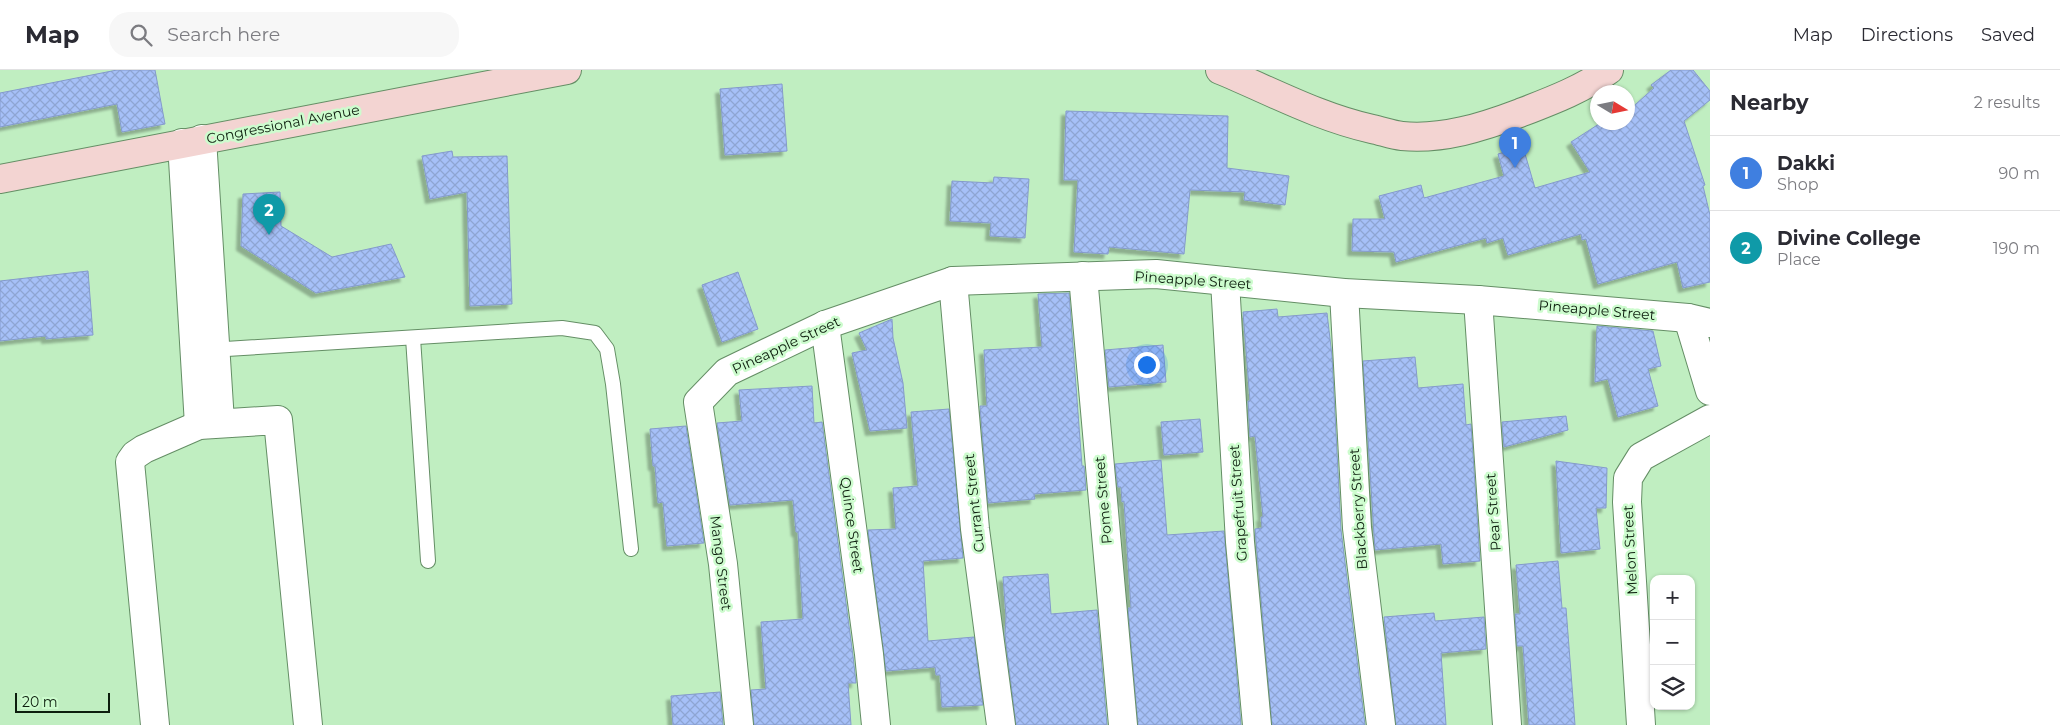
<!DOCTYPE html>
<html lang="en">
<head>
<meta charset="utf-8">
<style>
  body { margin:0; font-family:Montserrat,sans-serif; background:#f7f7f7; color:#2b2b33 }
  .controls { position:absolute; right:15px; bottom:15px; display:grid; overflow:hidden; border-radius:10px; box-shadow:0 1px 4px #0004 }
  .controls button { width:45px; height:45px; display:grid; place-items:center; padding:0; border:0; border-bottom:1px solid #e1e1e2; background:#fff; color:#2b2b33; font:25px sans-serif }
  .compass { position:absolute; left:1590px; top:15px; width:45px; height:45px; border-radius:50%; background:#fff; box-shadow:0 1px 4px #0004; rotate:100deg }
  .scale { position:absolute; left:15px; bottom:12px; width:95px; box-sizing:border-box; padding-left:5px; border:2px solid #0d1e0e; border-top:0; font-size:14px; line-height:18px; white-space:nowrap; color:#0d1e0e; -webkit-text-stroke:4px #cdfcce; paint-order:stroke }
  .you { position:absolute; left:1146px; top:294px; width:18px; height:18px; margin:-12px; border:4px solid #fff; border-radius:50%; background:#1a73e8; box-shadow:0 0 0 8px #1a73e833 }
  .badge { display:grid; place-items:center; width:32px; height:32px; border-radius:50%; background:#1a73e8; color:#fff; font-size:16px; font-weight:700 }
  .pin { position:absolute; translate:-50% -41px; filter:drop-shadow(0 1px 2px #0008) }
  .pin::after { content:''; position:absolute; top:26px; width:18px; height:15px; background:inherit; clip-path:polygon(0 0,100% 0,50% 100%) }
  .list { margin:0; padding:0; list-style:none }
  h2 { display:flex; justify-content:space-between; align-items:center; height:65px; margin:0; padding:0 20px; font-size:21px }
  h2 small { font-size:16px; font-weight:400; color:#7c7c81 }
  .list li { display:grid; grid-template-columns:32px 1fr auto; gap:15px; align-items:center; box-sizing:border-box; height:75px; padding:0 20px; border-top:1px solid #e1e1e2 }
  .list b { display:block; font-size:19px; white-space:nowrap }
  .list p { margin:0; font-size:16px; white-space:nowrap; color:#7c7c81 }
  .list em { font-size:16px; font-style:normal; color:#7c7c81 }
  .icon { flex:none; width:28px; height:28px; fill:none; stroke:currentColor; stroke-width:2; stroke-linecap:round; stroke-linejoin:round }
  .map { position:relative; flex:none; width:1710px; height:655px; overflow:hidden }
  header { display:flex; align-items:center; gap:30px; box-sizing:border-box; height:70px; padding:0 25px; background:#fff; border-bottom:1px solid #e1e1e2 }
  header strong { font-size:24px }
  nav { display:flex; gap:28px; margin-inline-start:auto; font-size:18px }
  .search { width:350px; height:45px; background:#f7f7f7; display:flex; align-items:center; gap:12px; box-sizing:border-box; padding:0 18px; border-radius:20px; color:#7c7c81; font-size:19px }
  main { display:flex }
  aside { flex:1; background:#fff }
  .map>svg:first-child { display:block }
  .building { fill:url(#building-cross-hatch); stroke:#849acb; filter:url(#shadow) }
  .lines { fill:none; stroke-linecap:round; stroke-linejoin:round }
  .lane-casing { stroke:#648e65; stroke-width:16 }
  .street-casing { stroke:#648e65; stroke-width:30 }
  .secondary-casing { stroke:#648e65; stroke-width:30 }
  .lane { stroke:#fff; stroke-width:14 }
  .street { stroke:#fff; stroke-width:28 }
  .secondary { stroke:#f3d4d2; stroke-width:28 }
  .labels { text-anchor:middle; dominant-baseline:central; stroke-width:5; stroke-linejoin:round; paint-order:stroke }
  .street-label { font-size:14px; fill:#0d1e0e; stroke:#cdfcce }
</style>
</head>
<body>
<header>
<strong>Map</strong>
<div class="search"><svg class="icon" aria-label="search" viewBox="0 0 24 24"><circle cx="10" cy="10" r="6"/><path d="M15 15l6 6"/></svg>Search here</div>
<nav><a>Map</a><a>Directions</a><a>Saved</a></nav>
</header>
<main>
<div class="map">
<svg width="1710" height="655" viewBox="0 0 1710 655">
  <defs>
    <pattern id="building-cross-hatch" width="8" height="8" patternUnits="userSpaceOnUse" patternTransform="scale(1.25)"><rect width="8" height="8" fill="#a6c0f8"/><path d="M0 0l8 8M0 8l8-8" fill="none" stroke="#8ea5d3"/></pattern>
    <filter id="shadow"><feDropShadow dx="-4.5" dy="4.5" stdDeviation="1" flood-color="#0004"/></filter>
  </defs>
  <rect width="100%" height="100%" fill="#c0eec1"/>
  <g class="building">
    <path d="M 117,0 L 155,0 L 165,54 L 122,62 L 117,34 L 0,57 L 0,23 Z"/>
    <path d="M 1671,0 L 1693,0 L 1710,21 L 1710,30 L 1684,51 L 1705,115 L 1703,116 L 1710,145 L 1710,212 L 1683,218 L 1677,192 L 1598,214 L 1586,169 L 1582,170 L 1581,164 L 1508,185 L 1503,168 L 1487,173 L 1486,168 L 1396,192 L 1394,182 L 1352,181 L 1353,149 L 1385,149 L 1379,126 L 1421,115 L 1424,128 L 1504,106 L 1498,84 L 1523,77 L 1535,118 L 1590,102 L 1571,72 L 1602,52 L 1628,52 L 1628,41 L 1654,18 L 1651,15 Z"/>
    <path d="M 782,14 L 787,81 L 725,85 L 720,19 Z"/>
    <path d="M 1066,41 L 1228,46 L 1227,98 L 1289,106 L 1285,135 L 1244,130 L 1245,122 L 1190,120 L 1184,184 L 1109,177 L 1108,184 L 1074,182 L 1078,110 L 1064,110 Z"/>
    <path d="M 452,81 L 453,87 L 507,86 L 512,234 L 470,236 L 467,122 L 430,129 L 422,86 Z"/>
    <path d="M 994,107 L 1029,109 L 1025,168 L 990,166 L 991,153 L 950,151 L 952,111 L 993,113 Z"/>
    <path d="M 280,122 L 281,156 L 332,187 L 391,174 L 405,207 L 316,223 L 241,176 L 243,124 Z"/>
    <path d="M 88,201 L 93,265 L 46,269 L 46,266 L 0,271 L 0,211 Z"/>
    <path d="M 738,202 L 758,259 L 722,272 L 702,215 Z"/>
    <path d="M 1069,223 L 1082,396 L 1084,396 L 1086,420 L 1034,424 L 1035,429 L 988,433 L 980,336 L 987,336 L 984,280 L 1042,277 L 1038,224 Z"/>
    <path d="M 1277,239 L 1278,247 L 1327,243 L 1332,286 L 1341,460 L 1365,655 L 1272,655 L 1255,459 L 1262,458 L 1261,447 L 1263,447 L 1255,366 L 1250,367 L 1248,331 L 1250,331 L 1243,242 Z"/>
    <path d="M 892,249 L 893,268 L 903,313 L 907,358 L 870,361 L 852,283 L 867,280 L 859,263 Z"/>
    <path d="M 1597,256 L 1653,261 L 1661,296 L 1648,299 L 1658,336 L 1618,347 L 1608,309 L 1595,312 Z"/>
    <path d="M 1163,275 L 1166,312 L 1109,317 L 1105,280 Z"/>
    <path d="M 1415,287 L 1418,318 L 1463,314 L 1466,355 L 1471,354 L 1480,491 L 1443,494 L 1441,474 L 1375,480 L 1363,291 Z"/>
    <path d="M 812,316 L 814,353 L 822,352 L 853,586 L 856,613 L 848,613 L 851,655 L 754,655 L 751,620 L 766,619 L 761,552 L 803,549 L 798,462 L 796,462 L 793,430 L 730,435 L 717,353 L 742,351 L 739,320 Z"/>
    <path d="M 949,339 L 963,488 L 923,491 L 928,571 L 974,567 L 983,635 L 942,637 L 940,605 L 936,605 L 935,597 L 886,601 L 868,460 L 896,459 L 893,418 L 918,416 L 911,342 Z"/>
    <path d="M 1566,346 L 1568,360 L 1504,377 L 1502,352 Z"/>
    <path d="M 1200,349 L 1203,382 L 1164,385 L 1161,352 Z"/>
    <path d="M 686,356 L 704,473 L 667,476 L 663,432 L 658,433 L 655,396 L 653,396 L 650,359 Z"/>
    <path d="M 1161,390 L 1167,465 L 1224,461 L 1241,655 L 1138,655 L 1128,538 L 1131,538 L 1124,431 L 1122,432 L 1121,417 L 1118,417 L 1115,394 Z"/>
    <path d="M 1556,391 L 1607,398 L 1606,438 L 1596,438 L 1600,479 L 1561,483 Z"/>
    <path d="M 1558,491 L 1562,538 L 1566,538 L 1575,655 L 1529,655 L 1523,576 L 1517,576 L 1515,544 L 1520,544 L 1516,495 Z"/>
    <path d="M 1048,504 L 1051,544 L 1097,540 L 1107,655 L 1016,655 L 1005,565 L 1006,546 L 1003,507 Z"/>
    <path d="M 1434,543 L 1435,551 L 1484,547 L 1486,579 L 1441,583 L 1446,655 L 1396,655 L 1384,547 Z"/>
    <path d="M 720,622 L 723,655 L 673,655 L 671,626 Z"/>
  </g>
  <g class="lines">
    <g class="lane-casing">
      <g id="lane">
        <path d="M 413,268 L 428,491"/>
        <path d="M 210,280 L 562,258 L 595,263 L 607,279 L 613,314 L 631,479"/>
      </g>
    </g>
    <g class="street-casing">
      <g id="street">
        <path d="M 202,69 L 220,352"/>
        <path d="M 182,73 L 199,355"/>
        <path d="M 1083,206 L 1123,655"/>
        <path d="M 953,211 L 975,459 L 1001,655"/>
        <path d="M 1225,211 L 1240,472 L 1257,655"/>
        <path d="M 1344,223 L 1357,458 L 1381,655"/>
        <path d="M 1478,230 L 1507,655"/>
        <path d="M 1688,248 L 1710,321"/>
        <path d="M 825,255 L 869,584 L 876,655"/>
        <path d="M 155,655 L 130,392 L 135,385 L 144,379 L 199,355 L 278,350 L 308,655"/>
        <path d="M 739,655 L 723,494 L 698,332 L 727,302 L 825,255 L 953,211 L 1156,204 L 1344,223 L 1478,230 L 1688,248 L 1710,253"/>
        <path d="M 1641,655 L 1627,432 L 1628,408 L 1641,387 L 1710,349"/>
      </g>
    </g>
    <g class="secondary-casing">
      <g id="secondary">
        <path d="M 1220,0 C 1271,21 1318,47 1372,59 C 1382,61 1392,65 1402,66 C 1442,70 1483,57 1520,43 C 1551,31 1583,19 1609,0"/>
        <path d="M 0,109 L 567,0"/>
      </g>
    </g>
    <use href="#lane" class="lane"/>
    <use href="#street" class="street"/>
    <use href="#secondary" class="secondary"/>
  </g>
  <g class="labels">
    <g class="street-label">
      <text transform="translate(283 54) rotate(-11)">Congressional Avenue</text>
      <text transform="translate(1193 210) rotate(4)">Pineapple Street</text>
      <text transform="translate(1597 240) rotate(5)">Pineapple Street</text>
      <text transform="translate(786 275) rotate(-25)">Pineapple Street</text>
      <text transform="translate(1103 430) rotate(-95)">Pome Street</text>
      <text transform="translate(974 433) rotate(-96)">Currant Street</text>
      <text transform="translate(1238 433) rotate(-94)">Grapefruit Street</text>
      <text transform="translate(1358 439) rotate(-94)">Blackberry Street</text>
      <text transform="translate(1493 442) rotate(-94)">Pear Street</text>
      <text transform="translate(852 455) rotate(82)">Quince Street</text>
      <text transform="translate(1630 480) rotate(-93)">Melon Street</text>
      <text transform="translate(721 493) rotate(83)">Mango Street</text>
    </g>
  </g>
</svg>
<div class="controls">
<button>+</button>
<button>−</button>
<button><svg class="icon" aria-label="layers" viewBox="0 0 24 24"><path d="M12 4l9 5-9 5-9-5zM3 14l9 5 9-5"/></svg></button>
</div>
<svg class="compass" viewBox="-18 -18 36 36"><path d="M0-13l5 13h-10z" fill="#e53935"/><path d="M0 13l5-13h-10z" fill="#7c7c81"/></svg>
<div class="scale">20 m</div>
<div class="you"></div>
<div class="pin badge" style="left:1515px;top:98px;background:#3f7fe0">1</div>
<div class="pin badge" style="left:269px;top:165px;background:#0f9aa8">2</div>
</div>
<aside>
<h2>Nearby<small>2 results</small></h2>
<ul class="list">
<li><span class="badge" style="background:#3f7fe0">1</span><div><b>Dakki</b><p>Shop</p></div><em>90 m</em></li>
<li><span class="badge" style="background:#0f9aa8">2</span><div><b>Divine College</b><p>Place</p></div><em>190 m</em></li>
</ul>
</aside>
</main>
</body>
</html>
